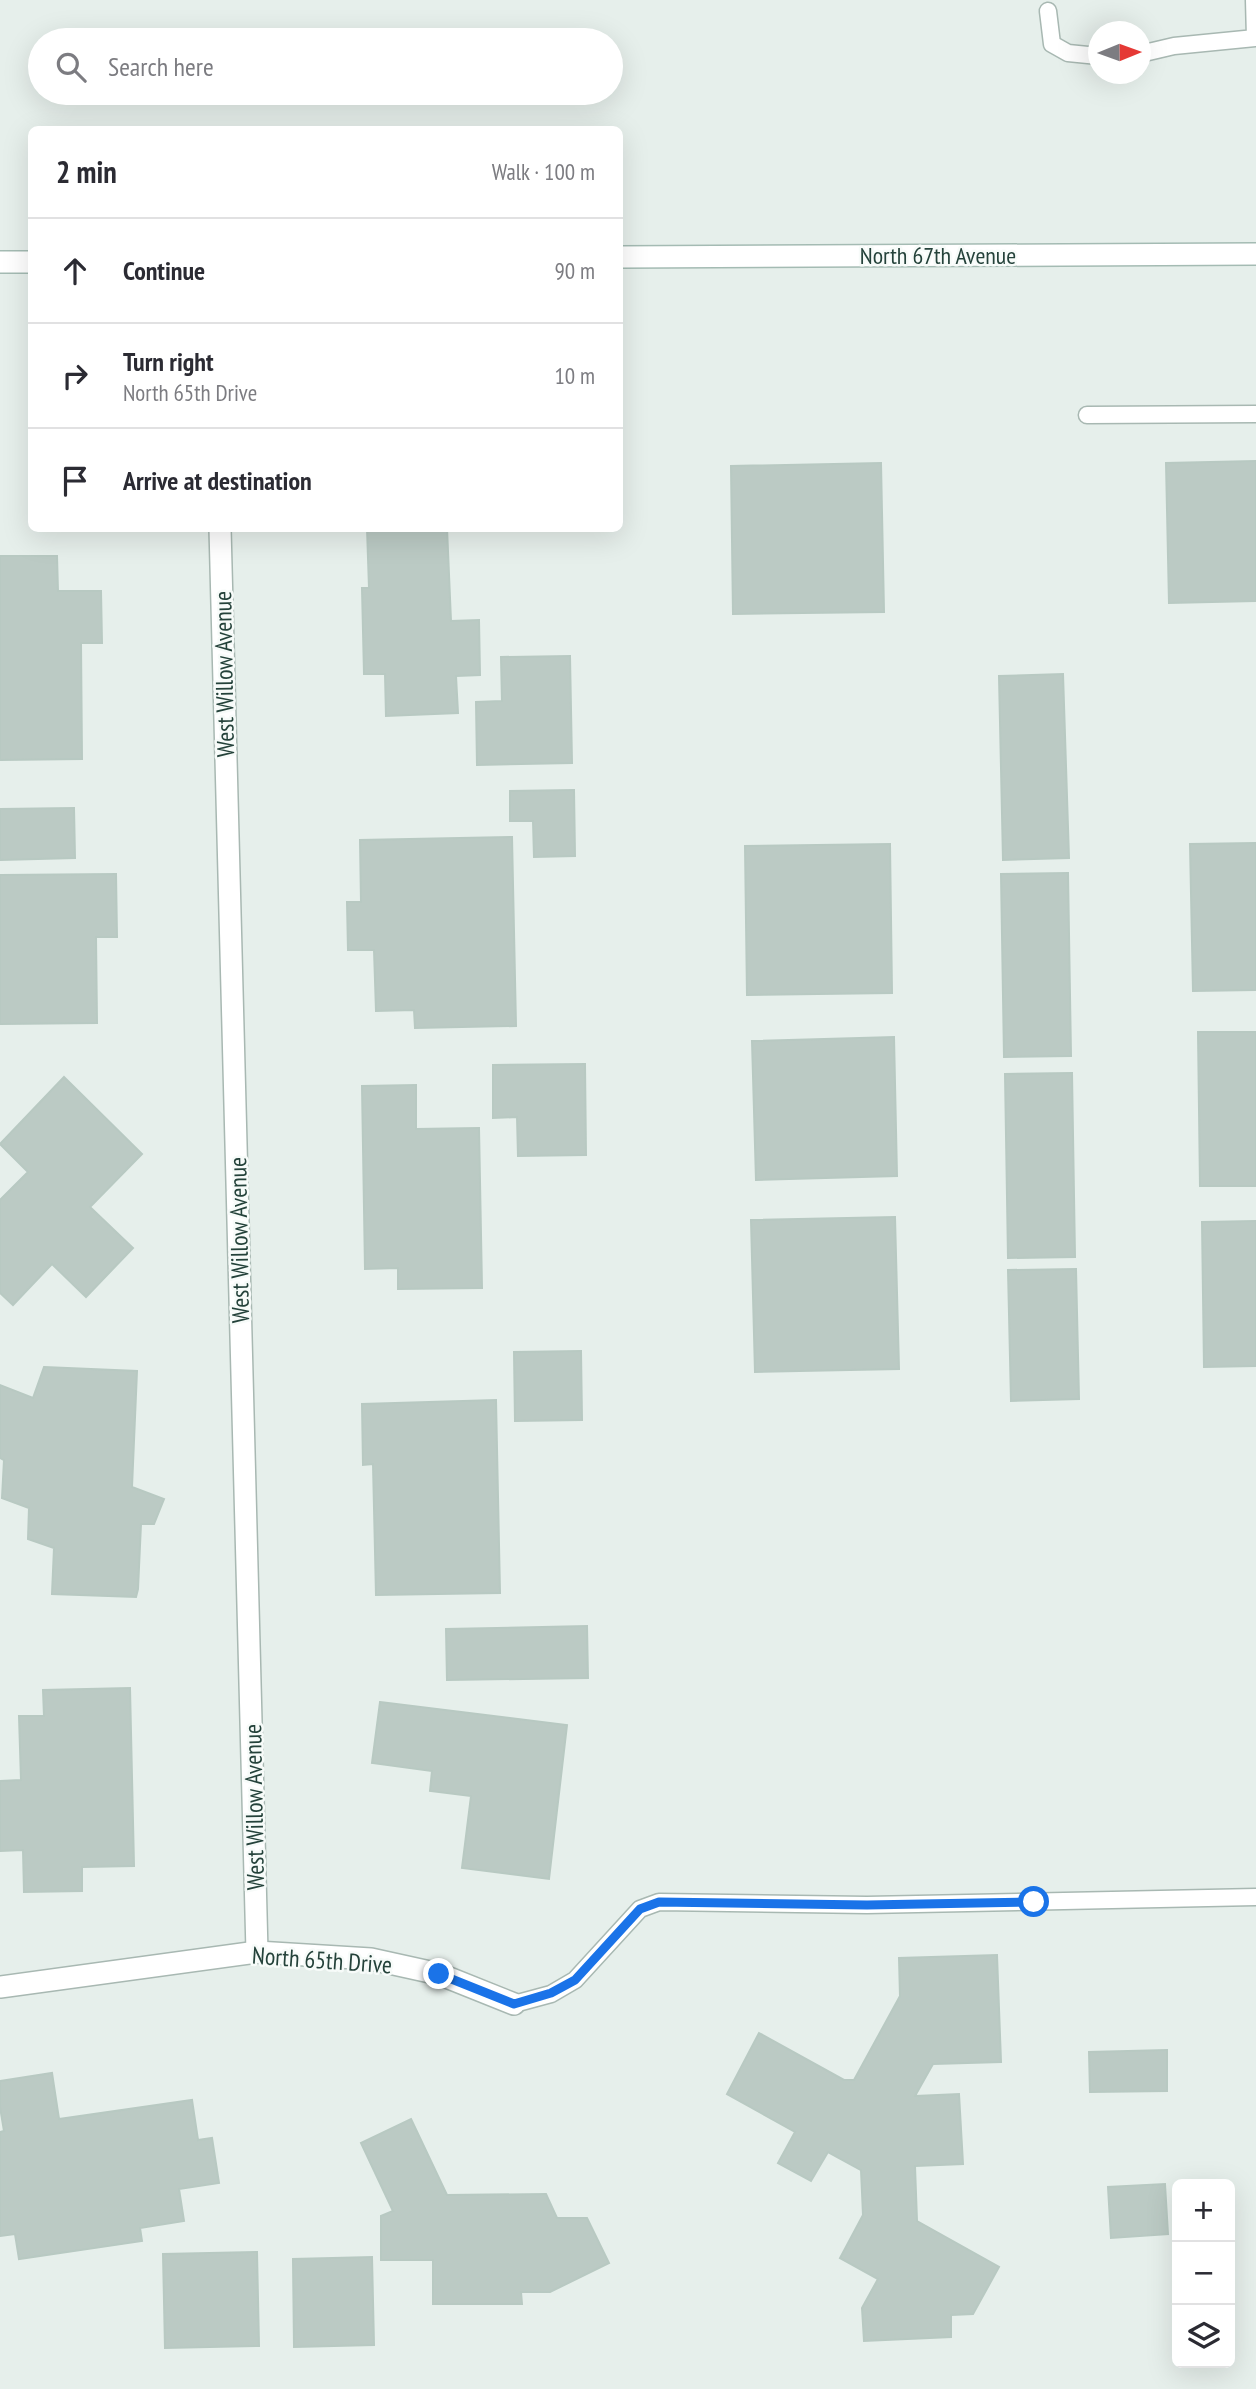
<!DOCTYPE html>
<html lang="en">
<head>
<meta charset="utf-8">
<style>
  body { margin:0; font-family:"PT Sans Narrow",sans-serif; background:#f7f7f7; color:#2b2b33 }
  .controls { position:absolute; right:21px; bottom:21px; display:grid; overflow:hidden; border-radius:10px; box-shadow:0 7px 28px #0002 }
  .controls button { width:63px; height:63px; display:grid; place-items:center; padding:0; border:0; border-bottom:2px solid #e1e1e2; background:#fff; color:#2b2b33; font:35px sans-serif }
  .compass { position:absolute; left:1088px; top:21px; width:63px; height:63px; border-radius:50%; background:#fff; box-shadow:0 7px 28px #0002; rotate:89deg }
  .stop { position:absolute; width:21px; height:21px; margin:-16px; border:5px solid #1a73e8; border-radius:50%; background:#fff }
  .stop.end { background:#1a73e8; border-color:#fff; box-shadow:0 2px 7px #0008 }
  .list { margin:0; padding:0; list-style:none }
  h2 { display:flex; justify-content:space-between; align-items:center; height:91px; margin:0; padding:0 28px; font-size:30px }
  h2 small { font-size:23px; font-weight:400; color:#7c7c81 }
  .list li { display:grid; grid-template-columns:46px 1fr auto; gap:21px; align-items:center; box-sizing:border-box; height:105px; padding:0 28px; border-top:2px solid #e1e1e2 }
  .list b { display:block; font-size:26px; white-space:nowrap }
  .list p { margin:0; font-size:23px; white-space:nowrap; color:#7c7c81 }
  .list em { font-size:23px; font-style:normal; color:#7c7c81 }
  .icon { flex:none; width:38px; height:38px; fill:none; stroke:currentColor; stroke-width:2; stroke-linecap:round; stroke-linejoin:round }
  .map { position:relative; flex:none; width:1256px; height:2389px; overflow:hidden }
  .search { position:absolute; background:#fff; box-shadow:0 7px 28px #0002; left:28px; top:28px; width:595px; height:77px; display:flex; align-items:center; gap:18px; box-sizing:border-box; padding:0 24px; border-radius:38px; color:#7c7c81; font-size:26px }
  .panel { position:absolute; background:#fff; box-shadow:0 7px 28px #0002; left:28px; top:126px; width:595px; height:406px; border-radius:10px }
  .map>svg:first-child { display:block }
  .building { fill:#bbcac4; stroke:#b8c9c2; stroke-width:2 }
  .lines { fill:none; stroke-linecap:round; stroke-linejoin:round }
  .lane-casing { stroke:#a8b8b2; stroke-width:19 }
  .street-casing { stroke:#a8b8b2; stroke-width:24 }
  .secondary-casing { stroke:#a4bbb3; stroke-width:24 }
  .lane { stroke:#fff; stroke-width:16 }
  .street { stroke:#fff; stroke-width:21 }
  .secondary { stroke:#fff; stroke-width:21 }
  .route { stroke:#1a73e8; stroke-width:9 }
  .labels { text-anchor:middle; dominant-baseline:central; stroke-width:5; stroke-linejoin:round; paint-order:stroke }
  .street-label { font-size:24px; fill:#24423a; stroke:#f7fbf9 }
</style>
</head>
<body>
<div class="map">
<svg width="1256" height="2389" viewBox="0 0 1256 2389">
  <rect width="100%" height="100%" fill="#e6efeb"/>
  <g class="building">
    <path d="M 1256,461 L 1256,601 L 1169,603 L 1166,463 Z"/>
    <path d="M 881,463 L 884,612 L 733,614 L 731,466 Z"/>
    <path d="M 367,528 L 447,528 L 451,621 L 479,620 L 480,675 L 456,676 L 458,713 L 386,716 L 385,674 L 364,674 L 362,588 L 369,588 Z"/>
    <path d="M 0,556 L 57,556 L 58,591 L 101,591 L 102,643 L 81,643 L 82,759 L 0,760 Z"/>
    <path d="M 570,656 L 572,763 L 477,765 L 476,702 L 502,701 L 501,657 Z"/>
    <path d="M 1063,674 L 1069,858 L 1003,860 L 999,676 Z"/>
    <path d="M 574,790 L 575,856 L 534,857 L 533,821 L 510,821 L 510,791 Z"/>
    <path d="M 74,808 L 75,858 L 0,860 L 0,809 Z"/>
    <path d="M 512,837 L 516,1026 L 415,1028 L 414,1010 L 376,1011 L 374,950 L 348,950 L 347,902 L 361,902 L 360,840 Z"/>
    <path d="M 1256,843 L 1256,990 L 1193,991 L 1190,844 Z"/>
    <path d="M 890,844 L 892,993 L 747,995 L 745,846 Z"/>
    <path d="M 1068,873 L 1071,1056 L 1004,1057 L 1001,874 Z"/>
    <path d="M 116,874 L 117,937 L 96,937 L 97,1023 L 0,1024 L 0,875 Z"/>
    <path d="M 1198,1032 L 1256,1032 L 1256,1186 L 1200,1186 Z"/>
    <path d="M 894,1037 L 897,1176 L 756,1180 L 752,1041 Z"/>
    <path d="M 585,1064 L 586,1155 L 518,1156 L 517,1117 L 493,1118 L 493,1065 Z"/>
    <path d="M 1072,1073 L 1075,1257 L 1008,1258 L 1005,1074 Z"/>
    <path d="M 64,1077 L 142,1154 L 90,1207 L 133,1248 L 86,1297 L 52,1264 L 13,1305 L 0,1293 L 0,1200 L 28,1172 L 0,1144 Z"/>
    <path d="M 416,1085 L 416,1129 L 479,1128 L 482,1288 L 398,1289 L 398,1268 L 365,1269 L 362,1086 Z"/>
    <path d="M 895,1217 L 899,1369 L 755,1372 L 751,1220 Z"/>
    <path d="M 1256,1221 L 1256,1366 L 1204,1367 L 1202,1222 Z"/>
    <path d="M 1076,1269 L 1079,1399 L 1011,1401 L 1008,1270 Z"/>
    <path d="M 581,1351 L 582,1420 L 515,1421 L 514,1352 Z"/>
    <path d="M 44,1367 L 137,1371 L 132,1487 L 164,1499 L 154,1524 L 141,1524 L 138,1589 L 136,1597 L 52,1594 L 54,1548 L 28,1539 L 29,1508 L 2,1498 L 4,1460 L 0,1458 L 0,1385 L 33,1398 Z"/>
    <path d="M 496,1400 L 500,1593 L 376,1595 L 373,1464 L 363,1465 L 362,1404 Z"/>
    <path d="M 587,1626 L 588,1678 L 447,1680 L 446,1629 Z"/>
    <path d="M 130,1688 L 134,1866 L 82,1867 L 82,1891 L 24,1892 L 23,1850 L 0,1851 L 0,1781 L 21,1780 L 19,1716 L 44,1716 L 43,1690 Z"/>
    <path d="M 380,1702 L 567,1725 L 549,1879 L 462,1868 L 471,1796 L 430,1791 L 432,1771 L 372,1763 Z"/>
    <path d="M 997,1955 L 1001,2062 L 933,2064 L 915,2096 L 959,2094 L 963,2164 L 915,2166 L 917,2221 L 999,2267 L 973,2314 L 951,2315 L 951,2337 L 864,2341 L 862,2308 L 878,2279 L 840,2258 L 863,2215 L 861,2170 L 828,2152 L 811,2181 L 778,2163 L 795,2132 L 727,2094 L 759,2033 L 844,2080 L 854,2080 L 900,1996 L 899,1958 Z"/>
    <path d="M 1167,2050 L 1167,2091 L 1090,2092 L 1089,2052 Z"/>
    <path d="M 52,2073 L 59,2119 L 192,2100 L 198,2140 L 212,2138 L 219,2183 L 179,2189 L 184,2221 L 140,2228 L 142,2241 L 19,2259 L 15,2234 L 0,2236 L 0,2132 L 4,2131 L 0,2107 L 0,2081 Z"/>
    <path d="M 411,2119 L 447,2195 L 546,2194 L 557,2218 L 587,2218 L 609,2263 L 550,2292 L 521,2292 L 522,2304 L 433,2304 L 433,2260 L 381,2260 L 381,2216 L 393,2211 L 361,2143 Z"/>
    <path d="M 1165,2184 L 1168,2234 L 1111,2238 L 1108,2187 Z"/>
    <path d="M 257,2252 L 259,2346 L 165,2348 L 163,2254 Z"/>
    <path d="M 372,2257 L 374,2345 L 294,2347 L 293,2259 Z"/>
  </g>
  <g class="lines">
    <g class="lane-casing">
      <g id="lane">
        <path d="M 1048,11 L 1052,44 L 1068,53 L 1098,56"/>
        <path d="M 1140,54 L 1174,46 L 1255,38 L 1254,0"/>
        <path d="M 1087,415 L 1256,414"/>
        <path d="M 514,2004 L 551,1994 L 575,1980 L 640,1909 L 659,1902 L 867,1905 L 1256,1897"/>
      </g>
    </g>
    <g class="street-casing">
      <g id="street">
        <path d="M 220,528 L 257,1952"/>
        <path d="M 0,1987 L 257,1952 L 371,1959 L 439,1974 L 514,2004"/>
      </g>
    </g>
    <g class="secondary-casing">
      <g id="secondary">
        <path d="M 620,257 L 1256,254"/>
        <path d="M 0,262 L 32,262"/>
      </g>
    </g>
    <use href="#lane" class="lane"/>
    <use href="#street" class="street"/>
    <use href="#secondary" class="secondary"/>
  </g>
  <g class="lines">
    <path class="route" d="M 439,1974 L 514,2004 L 551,1993 L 575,1980 L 640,1909 L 659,1902 L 867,1905 L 1034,1902"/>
  </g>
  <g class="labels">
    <g class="street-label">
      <text x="938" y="255">North 67th Avenue</text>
      <text transform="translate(224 674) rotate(-91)">West Willow Avenue</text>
      <text transform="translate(239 1240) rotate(-91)">West Willow Avenue</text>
      <text transform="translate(254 1807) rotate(-91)">West Willow Avenue</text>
      <text transform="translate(322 1960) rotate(4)">North 65th Drive</text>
    </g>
  </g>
</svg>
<div class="controls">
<button>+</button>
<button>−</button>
<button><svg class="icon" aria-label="layers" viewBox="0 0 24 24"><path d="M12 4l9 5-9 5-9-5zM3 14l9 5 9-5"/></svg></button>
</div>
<svg class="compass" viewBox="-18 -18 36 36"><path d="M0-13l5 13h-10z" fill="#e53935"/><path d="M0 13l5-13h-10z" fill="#7c7c81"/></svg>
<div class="stop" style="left:1034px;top:1902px"></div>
<div class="stop end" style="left:439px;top:1974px"></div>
<div class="search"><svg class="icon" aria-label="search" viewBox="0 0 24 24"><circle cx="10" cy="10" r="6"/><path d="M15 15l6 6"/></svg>Search here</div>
<section class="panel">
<h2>2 min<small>Walk · 100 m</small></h2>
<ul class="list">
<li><svg class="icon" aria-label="ahead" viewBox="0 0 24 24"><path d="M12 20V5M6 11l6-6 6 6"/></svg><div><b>Continue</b></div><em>90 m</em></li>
<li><svg class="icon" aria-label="right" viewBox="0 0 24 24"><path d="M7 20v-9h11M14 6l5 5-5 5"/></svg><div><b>Turn right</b><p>North 65th Drive</p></div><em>10 m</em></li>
<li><svg class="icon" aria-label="arrive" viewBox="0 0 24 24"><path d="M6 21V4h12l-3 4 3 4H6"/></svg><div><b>Arrive at destination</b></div></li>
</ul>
</section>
</div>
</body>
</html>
